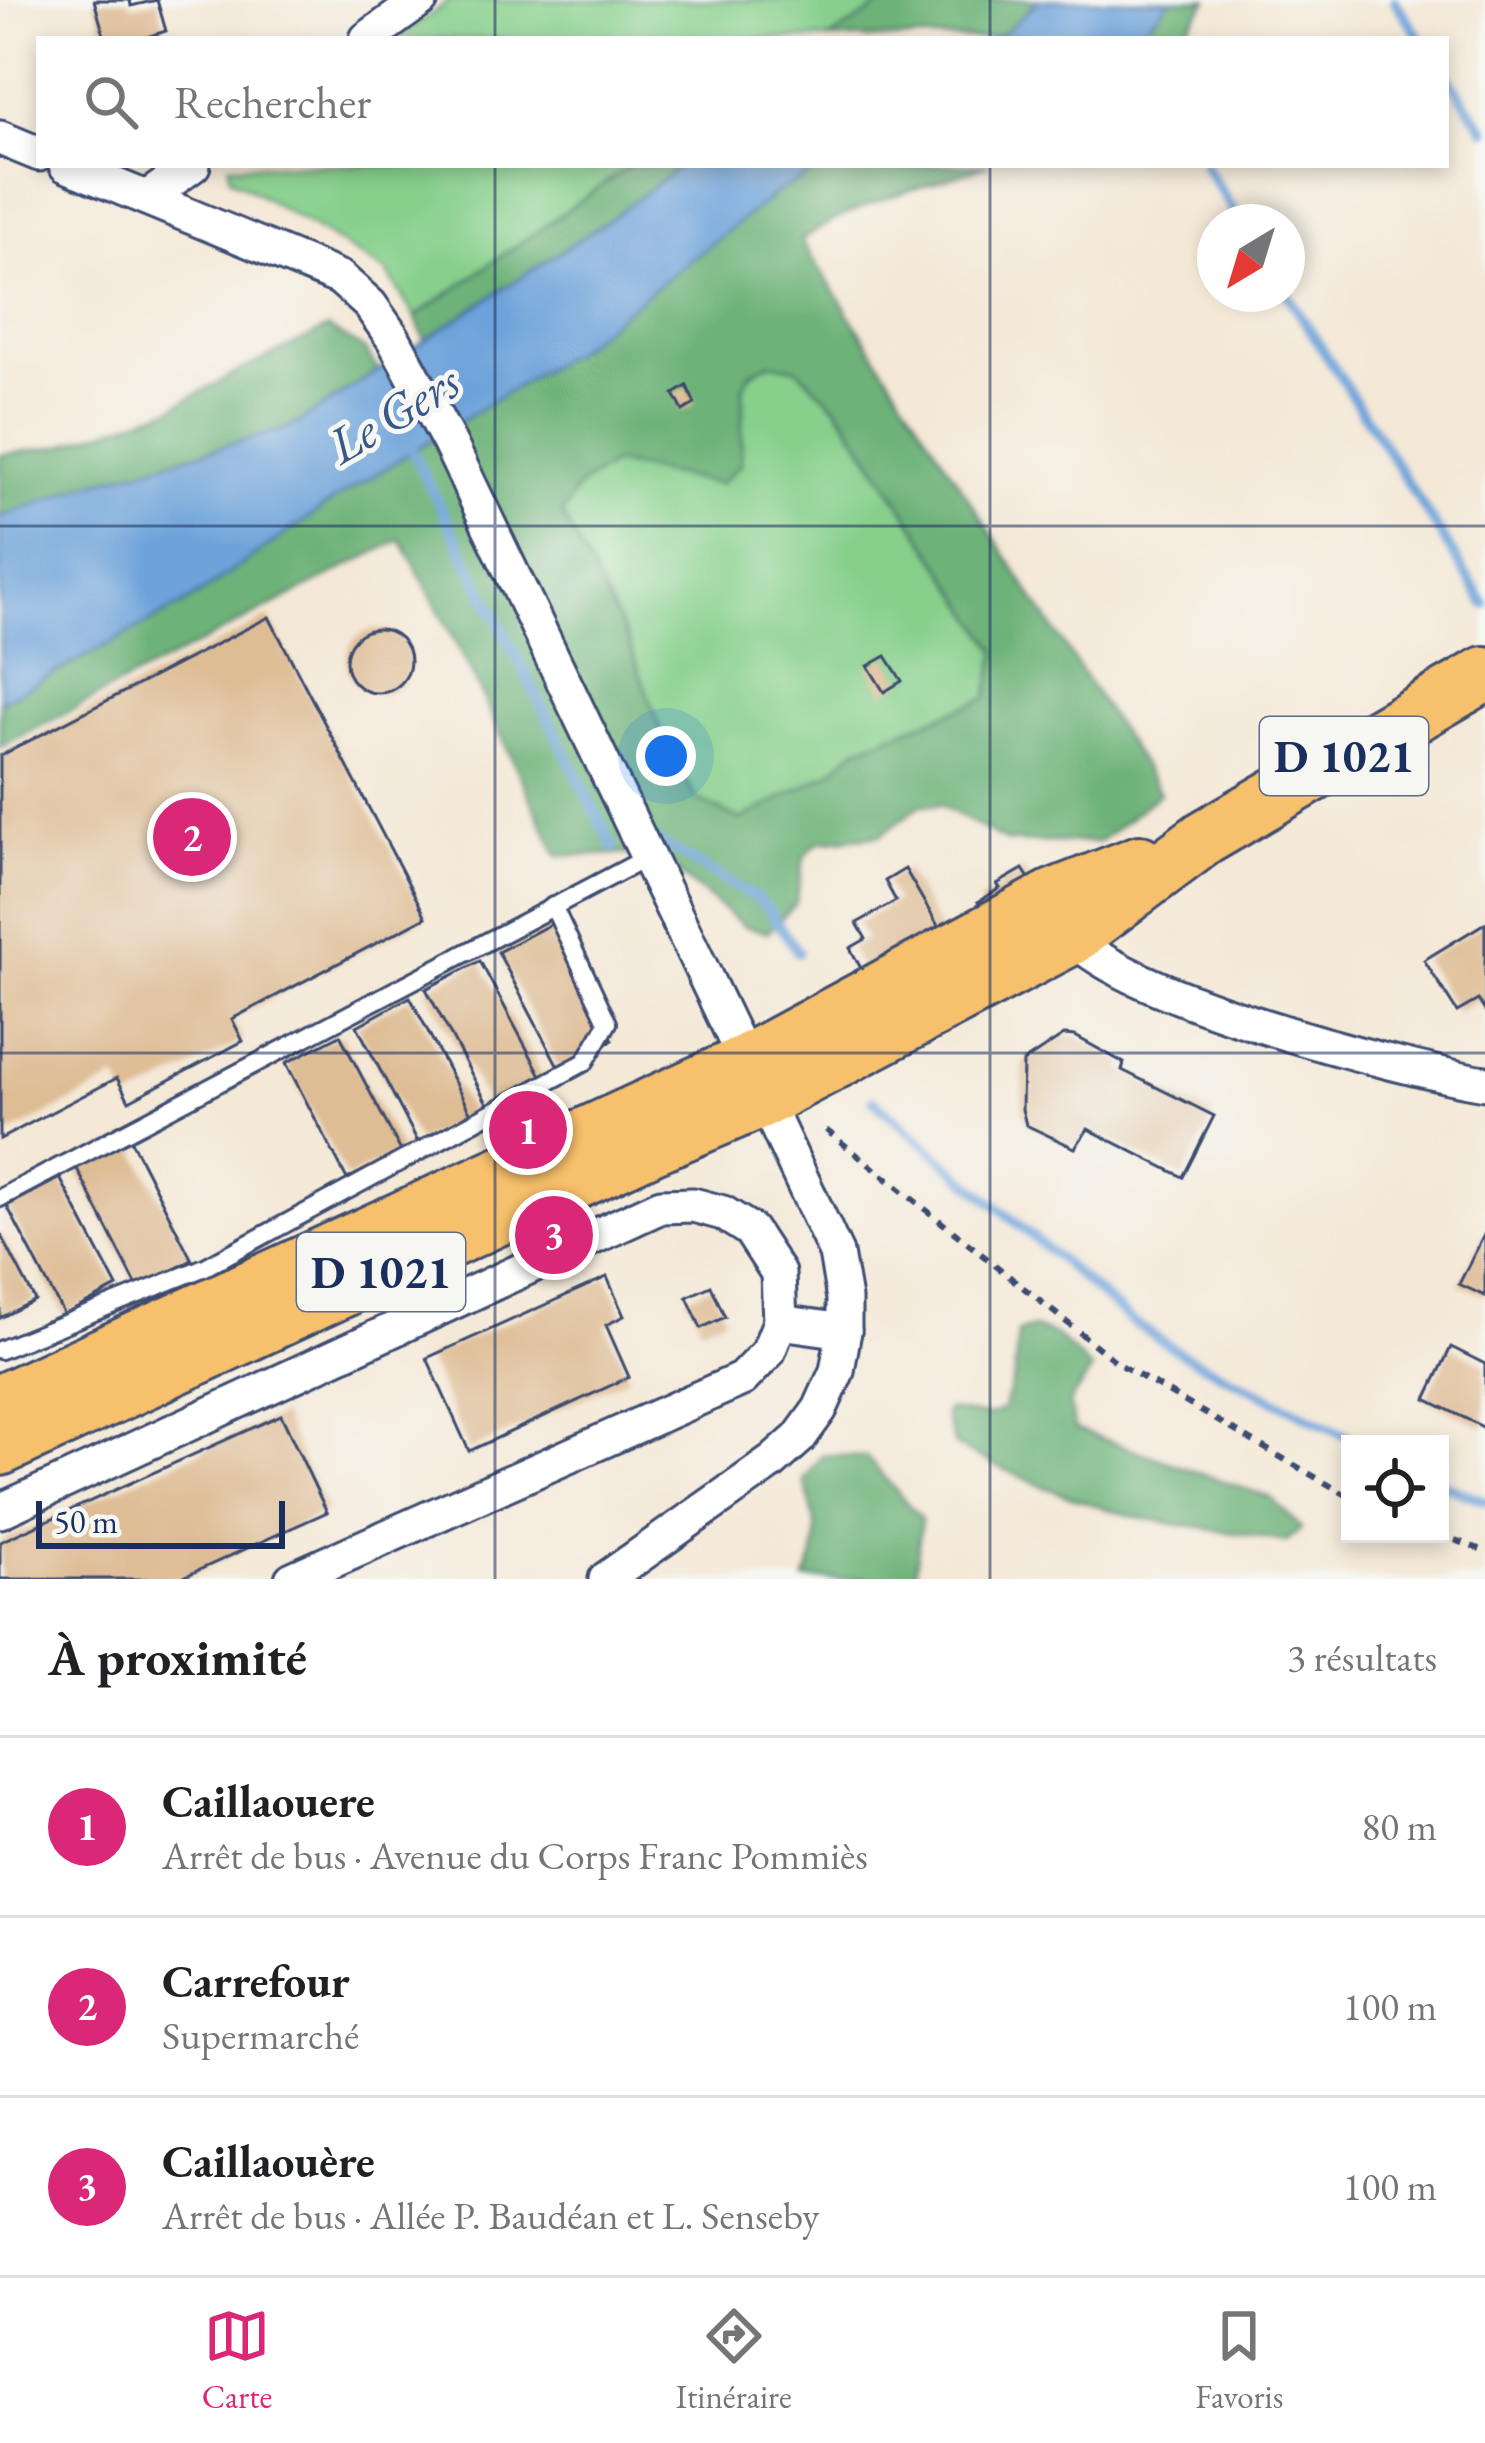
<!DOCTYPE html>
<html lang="fr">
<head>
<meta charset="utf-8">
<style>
  body { margin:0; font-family:"EB Garamond",serif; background:#f6f6f6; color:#202124 }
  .controls { position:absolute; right:36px; bottom:36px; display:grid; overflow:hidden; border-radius:0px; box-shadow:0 6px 18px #0003 }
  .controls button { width:108px; height:108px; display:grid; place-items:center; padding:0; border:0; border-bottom:3px solid #e0e0e0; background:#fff; color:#202124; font:60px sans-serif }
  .compass { position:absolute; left:1197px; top:204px; width:108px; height:108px; border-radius:50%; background:#fff; box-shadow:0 6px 18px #0003; rotate:218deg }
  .scale { position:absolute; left:36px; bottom:30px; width:249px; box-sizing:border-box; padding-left:12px; border:6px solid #1b2f5e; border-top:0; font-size:33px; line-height:42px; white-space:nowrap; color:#1b2f5e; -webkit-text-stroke:9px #f6f6f2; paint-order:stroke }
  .you { position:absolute; left:666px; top:756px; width:42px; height:42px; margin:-30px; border:9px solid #fff; border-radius:50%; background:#1a73e8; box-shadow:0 0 0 18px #1a73e833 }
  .badge { display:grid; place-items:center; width:78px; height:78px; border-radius:50%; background:#db2777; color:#fff; font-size:39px; font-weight:700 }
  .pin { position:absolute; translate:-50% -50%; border:6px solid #fff; box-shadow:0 3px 12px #0006 }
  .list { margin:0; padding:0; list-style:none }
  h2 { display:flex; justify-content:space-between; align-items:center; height:156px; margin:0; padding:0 48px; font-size:51px }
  h2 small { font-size:39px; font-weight:400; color:#757577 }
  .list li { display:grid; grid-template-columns:78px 1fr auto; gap:36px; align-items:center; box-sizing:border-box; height:180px; padding:0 48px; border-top:3px solid #e0e0e0 }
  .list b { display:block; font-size:45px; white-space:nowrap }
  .list p { margin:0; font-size:39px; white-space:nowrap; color:#757577 }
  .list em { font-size:39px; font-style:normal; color:#757577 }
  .icon { flex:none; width:66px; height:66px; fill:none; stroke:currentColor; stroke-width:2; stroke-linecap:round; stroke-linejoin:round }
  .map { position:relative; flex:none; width:1485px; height:1579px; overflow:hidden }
  .search { position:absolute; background:#fff; box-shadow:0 6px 18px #0003; left:36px; right:36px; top:36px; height:132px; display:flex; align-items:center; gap:30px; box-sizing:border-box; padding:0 42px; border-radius:0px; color:#757577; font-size:45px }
  .sheet { height:696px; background:#fff }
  nav { display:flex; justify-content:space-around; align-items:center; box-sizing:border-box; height:168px; border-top:3px solid #e0e0e0; background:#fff; font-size:33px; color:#757577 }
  nav a { display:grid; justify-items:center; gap:6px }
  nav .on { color:#db2777 }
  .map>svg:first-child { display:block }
  .green { fill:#87d08c; stroke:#518075; stroke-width:3 }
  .forest { fill:#6db278; stroke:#44706b; stroke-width:3; fill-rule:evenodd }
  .water { fill:#6da3da; stroke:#44699c; stroke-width:3 }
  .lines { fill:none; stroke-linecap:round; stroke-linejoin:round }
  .stream { stroke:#6da3da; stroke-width:10 }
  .building { fill:#debc94 }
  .lane-casing { stroke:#3c4b70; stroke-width:22 }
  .street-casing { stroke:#3c4b70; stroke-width:39 }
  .primary-casing { stroke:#3c4b70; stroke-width:60 }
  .path { stroke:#3c4b70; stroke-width:6; stroke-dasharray:9 9; stroke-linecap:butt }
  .lane { stroke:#fff; stroke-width:16 }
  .street { stroke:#fff; stroke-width:33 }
  .primary { stroke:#f7c06c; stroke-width:54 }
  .grid { fill:none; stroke:#1b2f5e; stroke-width:3; stroke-opacity:0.55 }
  .labels { text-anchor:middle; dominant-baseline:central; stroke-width:10; stroke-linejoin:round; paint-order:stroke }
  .shield { fill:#f6f6f2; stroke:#5d6b8a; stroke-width:3 }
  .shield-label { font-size:45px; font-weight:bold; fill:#1b2f5e }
  .water-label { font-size:51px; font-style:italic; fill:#385889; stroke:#f6f6f2 }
</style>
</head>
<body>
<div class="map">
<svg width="1485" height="1579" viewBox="0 0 1485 1579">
  <rect width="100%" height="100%" fill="#f6f6f2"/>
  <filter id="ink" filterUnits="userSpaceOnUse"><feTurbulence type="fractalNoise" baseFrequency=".00833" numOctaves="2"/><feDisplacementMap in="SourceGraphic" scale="24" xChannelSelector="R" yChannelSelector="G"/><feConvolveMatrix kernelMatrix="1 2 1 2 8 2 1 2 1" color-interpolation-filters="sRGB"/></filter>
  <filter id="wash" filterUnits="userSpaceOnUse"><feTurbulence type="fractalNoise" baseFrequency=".004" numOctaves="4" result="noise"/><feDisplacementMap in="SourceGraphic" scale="48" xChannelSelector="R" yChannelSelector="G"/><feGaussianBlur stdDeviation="2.7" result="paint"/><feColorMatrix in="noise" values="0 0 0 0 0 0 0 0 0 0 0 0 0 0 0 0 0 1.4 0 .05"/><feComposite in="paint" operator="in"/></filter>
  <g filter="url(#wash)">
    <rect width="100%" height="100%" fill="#f4e8d6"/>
    <g class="green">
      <path d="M 451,0 L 890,0 L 829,39 L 396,39 Z"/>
      <path d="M 229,165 L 631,165 L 415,317 L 387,272 L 230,177 Z"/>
      <path d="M 770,363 L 796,368 L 838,409 L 997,651 L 987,698 L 856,749 L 829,773 L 741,820 L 696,799 L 667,746 L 627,638 L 562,514 L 578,487 L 614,463 L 720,484 C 727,466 737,447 741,428 C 750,394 728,383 770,363 Z"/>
    </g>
    <g class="forest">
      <path d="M 890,0 L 1039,0 L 1002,36 L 987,39 L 829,39 Z"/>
      <path d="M 1171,0 L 1208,0 L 1179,39 L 1133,39 Z"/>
      <path d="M 631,165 L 682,165 L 607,221 L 425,340 L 415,317 Z"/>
      <path d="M 828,165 L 988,165 C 925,187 857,201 801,240 L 1160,793 L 1099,842 L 1007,842 L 940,805 L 921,805 L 881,835 L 818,842 L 804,857 L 796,903 L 768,932 L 743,926 L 661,859 L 627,854 L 558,856 L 473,676 L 401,539 L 0,747 L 0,702 L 191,600 L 333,501 L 576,349 L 775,194 ZM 770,363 L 796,368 L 839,409 L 997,651 L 987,698 L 856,749 L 829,773 L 741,820 L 696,799 L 667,746 L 627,638 L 562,514 L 578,487 L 614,463 L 720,484 L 741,464 L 743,387 L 751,372 Z"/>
      <path d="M 328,328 L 364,349 L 378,370 L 292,427 L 86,485 L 0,517 L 0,455 L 61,446 L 171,408 L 239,371 Z"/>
      <path d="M 1033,1328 L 1055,1335 L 1092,1370 L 1069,1403 L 1075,1429 L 1271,1498 L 1301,1528 L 1286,1542 C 1237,1531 1187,1528 1138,1517 C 1074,1503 1013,1474 955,1446 L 945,1416 L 947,1410 L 988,1416 L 1003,1409 L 1014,1378 L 1018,1332 Z"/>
      <path d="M 822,1455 L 866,1457 L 921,1519 L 915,1579 L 805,1579 C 824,1540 815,1519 804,1480 Z"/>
    </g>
    <g class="water">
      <path d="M 1039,0 L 1171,0 L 1133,39 L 987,39 L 1002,35 Z"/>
      <path d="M 682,165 L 828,165 L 775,194 L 576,349 L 333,501 L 191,600 L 0,702 L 0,517 L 86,485 L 292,427 L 607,221 Z"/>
    </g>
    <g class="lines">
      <g class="stream">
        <path d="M 1394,0 L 1421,39"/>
        <path d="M 1446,74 L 1485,130"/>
        <path d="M 1204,165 L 1241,222"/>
        <path d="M 1287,294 L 1485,604"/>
        <path d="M 406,439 L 614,848"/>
        <path d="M 652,838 L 756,898 L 766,907 L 798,952"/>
        <path d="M 873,1100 L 1131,1321 L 1182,1354 L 1362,1444"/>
        <path d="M 1440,1483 L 1485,1501"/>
      </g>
    </g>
    <g id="blocks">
      <g class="building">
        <path d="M 94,0 L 130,0 L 131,6 L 157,0 L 166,31 L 140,39 L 105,39 Z"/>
        <path d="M 687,386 L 695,404 L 683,411 L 674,394 Z"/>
        <path d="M 269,617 L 426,917 L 232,1019 L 243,1041 L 129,1101 L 117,1078 L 0,1139 L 0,756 Z"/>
        <circle cx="378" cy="661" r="32"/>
        <path d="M 886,656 L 902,681 L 884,692 L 868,666 Z"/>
        <path d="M 905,869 L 941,931 L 864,974 L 850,948 L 866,939 L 857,923 L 896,901 L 885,881 Z"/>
        <path d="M 1023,869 L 1032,883 L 983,909 L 978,902 L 1000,888 L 997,884 Z"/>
        <path d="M 1485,923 L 1485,1011 L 1478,1000 L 1457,1012 L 1424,960 Z"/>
        <path d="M 551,924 L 613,1040 L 559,1068 L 498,952 Z"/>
        <path d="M 480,961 L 542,1077 L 488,1105 L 426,989 Z"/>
        <path d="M 410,997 L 471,1114 L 418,1142 L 357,1026 Z"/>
        <path d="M 340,1035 L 401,1151 L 347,1179 L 286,1063 Z"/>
        <path d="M 1064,1035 L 1075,1036 L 1124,1063 L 1122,1070 L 1214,1116 L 1183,1177 L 1088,1129 L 1075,1148 L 1026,1125 L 1022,1109 L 1023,1062 Z"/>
        <path d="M 129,1137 L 192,1260 L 138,1288 L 75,1165 Z"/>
        <path d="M 60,1178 L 117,1287 L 64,1315 L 7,1206 Z"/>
        <path d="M 0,1233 L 35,1300 L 0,1318 Z"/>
        <path d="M 1485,1233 L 1485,1296 L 1459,1284 Z"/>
        <path d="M 607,1277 L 624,1316 L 606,1325 L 629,1377 L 469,1451 L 427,1358 Z"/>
        <path d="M 711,1286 L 725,1317 L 701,1328 L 687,1297 Z"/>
        <path d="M 1451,1347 L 1485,1364 L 1485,1428 L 1426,1399 Z"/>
        <path d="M 281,1415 L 327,1512 L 179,1579 L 0,1579 L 0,1542 Z"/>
      </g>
    </g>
  </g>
  <g filter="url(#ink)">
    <use href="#blocks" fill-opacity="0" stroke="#3c4b70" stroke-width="3"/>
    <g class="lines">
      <g class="lane-casing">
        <g id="lane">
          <path d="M 0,1198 L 648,857"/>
          <path d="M 0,1350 L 205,1267 L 585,1062 L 608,1023 L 553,906"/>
        </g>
      </g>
      <g class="street-casing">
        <g id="street">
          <path d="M 367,39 L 421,0"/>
          <path d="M 0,138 L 39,154"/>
          <path d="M 66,165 L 340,278 L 370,305 L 393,338 L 450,444 L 746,1062"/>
          <path d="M 147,198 L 193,165"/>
          <path d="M 1065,926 C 1094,991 1410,1071 1485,1083"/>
          <path d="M 780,1322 L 844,1331"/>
          <path d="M 0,1511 L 661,1206 L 693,1205 L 723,1213 L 750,1230 L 778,1273 L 780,1322 L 768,1352 L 742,1379 L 292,1579"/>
          <path d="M 606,1579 L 772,1462 L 799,1438 L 820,1409 L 837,1371 L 844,1331 L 844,1299 L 836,1253 L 764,1099"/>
        </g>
      </g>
      <g class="primary-casing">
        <g id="primary">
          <path d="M 0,1402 L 746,1062 L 1053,897 L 1140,863"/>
          <path d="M 0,1448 L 649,1148 L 764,1099 L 1070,938 L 1204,838 L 1485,674"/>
        </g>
      </g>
      <g class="path">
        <path d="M 826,1130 L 1119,1364 L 1350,1497"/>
        <path d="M 1438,1534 L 1485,1551"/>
      </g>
      <use href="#lane" class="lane"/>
      <use href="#street" class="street"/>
      <use href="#primary" class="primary"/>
    </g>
  </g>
  <path class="grid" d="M 495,0 L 495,39M 990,0 L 990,39M 495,165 L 495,1579M 990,165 L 990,1579M 0,526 L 1485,526M 0,1053 L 1485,1053"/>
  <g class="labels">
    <g class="shield">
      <rect x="1260" y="717" width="168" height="78" rx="9"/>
      <rect x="297" y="1233" width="168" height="78" rx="9"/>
    </g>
    <g class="shield-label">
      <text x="1344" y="756">D 1021</text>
      <text x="381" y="1272">D 1021</text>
    </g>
    <g class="water-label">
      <text transform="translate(393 413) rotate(-31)">Le Gers</text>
    </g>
  </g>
</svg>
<div class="controls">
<button><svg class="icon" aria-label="locate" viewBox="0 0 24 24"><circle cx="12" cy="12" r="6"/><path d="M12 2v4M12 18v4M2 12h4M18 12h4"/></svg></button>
</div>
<svg class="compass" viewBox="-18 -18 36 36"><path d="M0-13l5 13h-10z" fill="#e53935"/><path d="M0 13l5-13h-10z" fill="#757577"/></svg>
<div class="scale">50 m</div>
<div class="you"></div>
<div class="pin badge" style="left:528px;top:1130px">1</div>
<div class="pin badge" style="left:192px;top:837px">2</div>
<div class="pin badge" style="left:554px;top:1235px">3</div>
<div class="search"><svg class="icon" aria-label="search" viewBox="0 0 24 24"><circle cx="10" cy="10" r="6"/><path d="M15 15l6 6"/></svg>Rechercher</div>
</div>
<section class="sheet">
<h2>À proximité<small>3 résultats</small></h2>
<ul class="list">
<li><span class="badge">1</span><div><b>Caillaouere</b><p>Arrêt de bus · Avenue du Corps Franc Pommiès</p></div><em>80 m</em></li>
<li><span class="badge">2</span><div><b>Carrefour</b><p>Supermarché</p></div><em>100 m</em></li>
<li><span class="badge">3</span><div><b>Caillaouère</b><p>Arrêt de bus · Allée P. Baudéan et L. Senseby</p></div><em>100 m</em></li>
</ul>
</section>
<nav>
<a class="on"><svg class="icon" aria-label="map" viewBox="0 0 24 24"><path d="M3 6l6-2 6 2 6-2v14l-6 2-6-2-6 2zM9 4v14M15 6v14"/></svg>Carte</a>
<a><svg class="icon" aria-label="directions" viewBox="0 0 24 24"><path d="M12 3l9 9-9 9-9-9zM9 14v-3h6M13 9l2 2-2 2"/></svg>Itinéraire</a>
<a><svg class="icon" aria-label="saved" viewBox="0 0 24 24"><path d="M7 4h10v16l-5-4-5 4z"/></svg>Favoris</a>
</nav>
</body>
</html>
